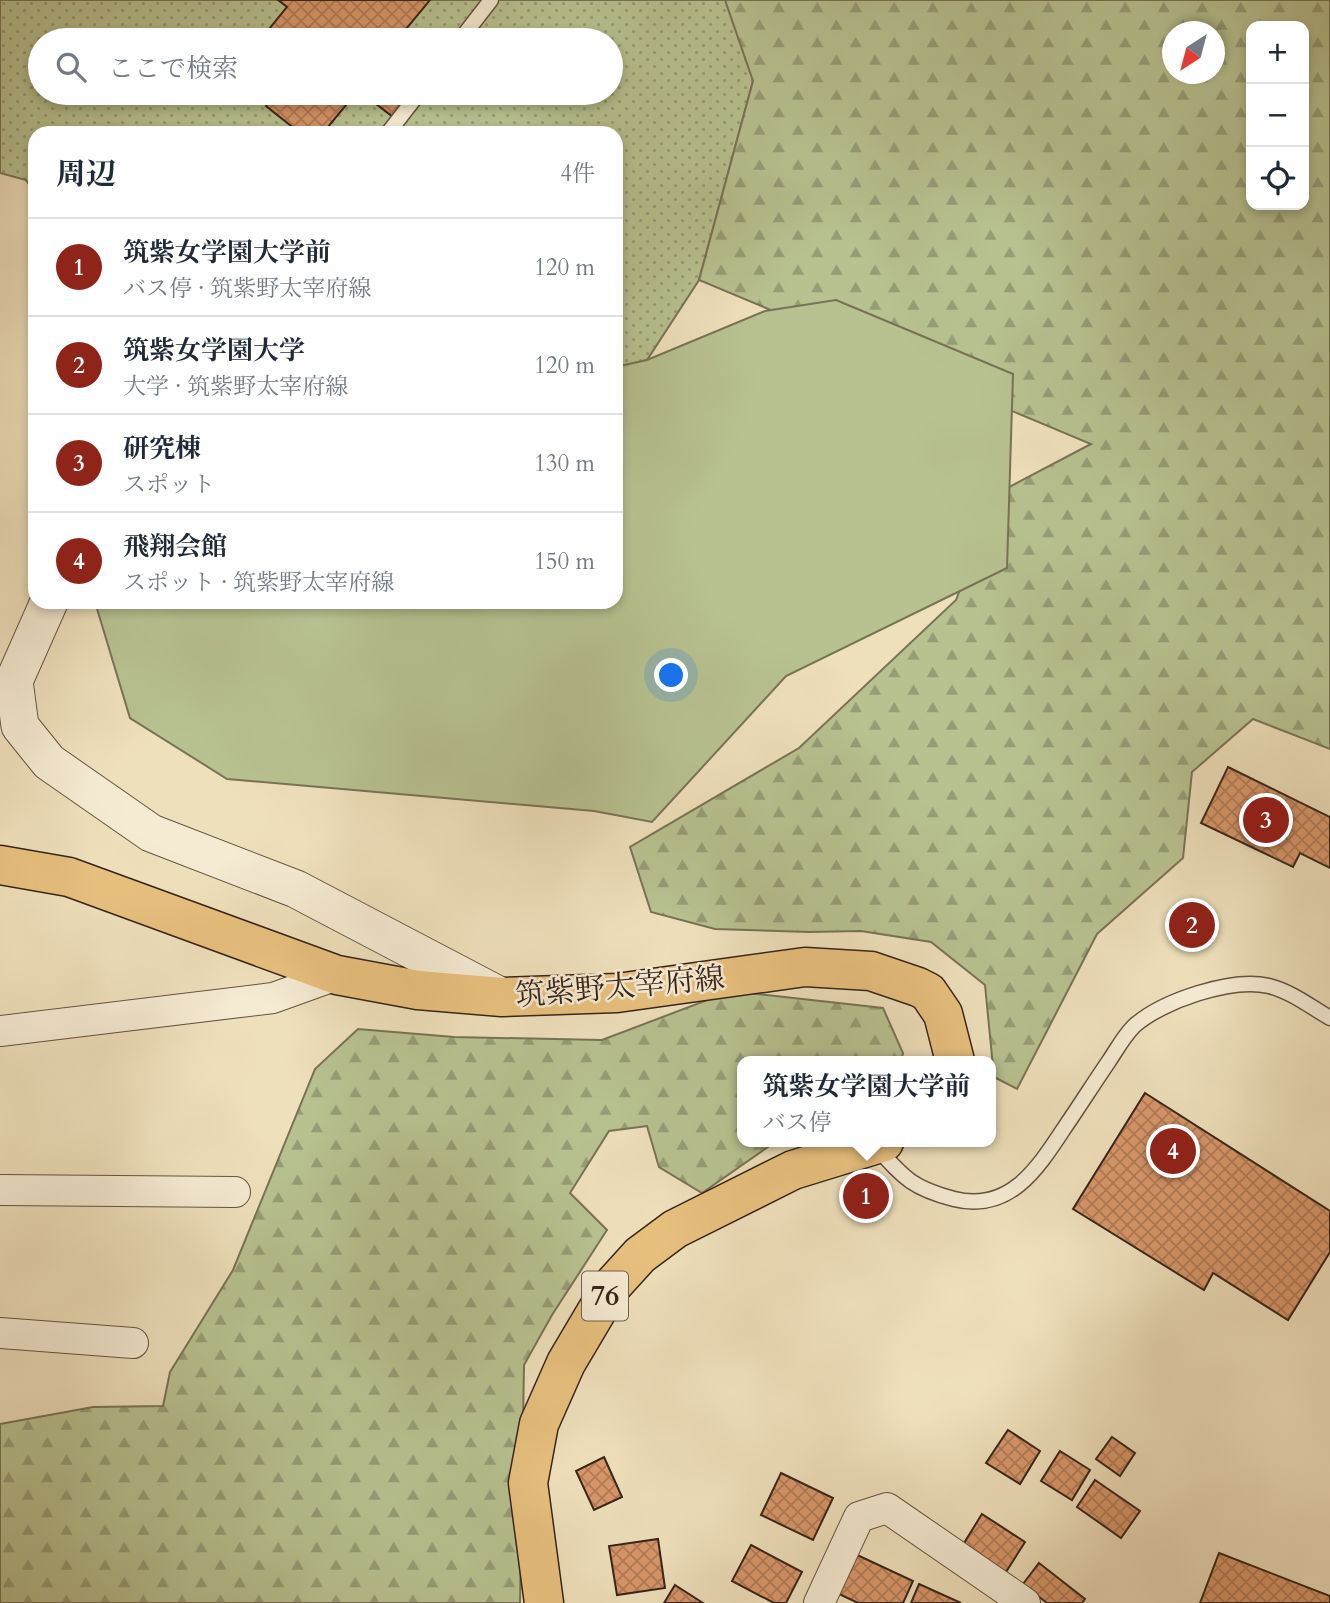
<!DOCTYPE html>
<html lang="ja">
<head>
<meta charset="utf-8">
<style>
  body { margin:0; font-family:Cardo,"Noto Serif JP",serif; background:#f2f2f3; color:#1f2937 }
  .controls { position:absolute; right:21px; top:21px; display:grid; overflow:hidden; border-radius:14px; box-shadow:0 4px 10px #0003 }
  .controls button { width:63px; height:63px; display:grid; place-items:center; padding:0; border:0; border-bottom:2px solid #e0e1e3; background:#fff; color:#1f2937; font:35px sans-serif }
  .compass { position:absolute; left:1162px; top:21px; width:63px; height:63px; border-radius:50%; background:#fff; box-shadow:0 4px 10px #0003; rotate:216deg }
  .you { position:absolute; left:672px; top:676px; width:24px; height:24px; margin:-18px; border:5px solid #fff; border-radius:50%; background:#1a73e8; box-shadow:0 0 0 10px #1a73e833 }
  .badge { display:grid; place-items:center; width:46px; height:46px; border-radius:50%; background:#8f2418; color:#fff; font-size:23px; font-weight:700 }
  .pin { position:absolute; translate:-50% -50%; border:4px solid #fff; box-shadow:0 2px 7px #0006 }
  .popup { position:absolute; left:737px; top:1056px; width:259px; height:91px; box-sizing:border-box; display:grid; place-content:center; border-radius:14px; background:#fff; filter:drop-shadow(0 2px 5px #0005); font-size:23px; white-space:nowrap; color:#747a83 }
  .popup b { font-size:26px; color:#1f2937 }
  .popup::after { content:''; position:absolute; left:50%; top:100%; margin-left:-14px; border:14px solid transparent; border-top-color:#fff }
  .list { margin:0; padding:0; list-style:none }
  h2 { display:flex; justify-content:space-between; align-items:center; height:91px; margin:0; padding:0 28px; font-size:30px }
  h2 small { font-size:23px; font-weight:400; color:#747a83 }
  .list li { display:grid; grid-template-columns:46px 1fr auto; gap:21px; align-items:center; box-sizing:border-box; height:98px; padding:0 28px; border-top:2px solid #e0e1e3 }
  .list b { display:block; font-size:26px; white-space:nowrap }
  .list p { margin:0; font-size:23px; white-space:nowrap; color:#747a83 }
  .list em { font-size:23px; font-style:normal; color:#747a83 }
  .icon { flex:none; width:38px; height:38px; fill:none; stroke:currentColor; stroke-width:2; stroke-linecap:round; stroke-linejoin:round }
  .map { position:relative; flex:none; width:1330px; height:1603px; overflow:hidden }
  .search { position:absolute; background:#fff; box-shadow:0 4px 10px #0003; left:28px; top:28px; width:595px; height:77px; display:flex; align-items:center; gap:18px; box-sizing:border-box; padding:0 24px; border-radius:38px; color:#747a83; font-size:26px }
  .panel { position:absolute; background:#fff; box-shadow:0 4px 10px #0003; left:28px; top:126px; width:595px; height:483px; border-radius:21px }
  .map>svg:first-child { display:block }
  .grass { fill:url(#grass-dots); stroke:#787356; stroke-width:2; fill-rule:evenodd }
  .forest { fill:url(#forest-firs); stroke:#787356; stroke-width:2; fill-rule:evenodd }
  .garden { fill:#b8c291; stroke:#787356; stroke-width:2 }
  .building { fill:url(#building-cross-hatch); stroke:#37241a; stroke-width:2 }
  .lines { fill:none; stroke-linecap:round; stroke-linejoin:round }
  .service-casing { stroke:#655342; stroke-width:17 }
  .minor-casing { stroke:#655342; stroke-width:32 }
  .tertiary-casing { stroke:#655342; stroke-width:39 }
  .primary-casing { stroke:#37241a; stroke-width:41 }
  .service { stroke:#f5ebd3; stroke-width:14 }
  .minor { stroke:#f5ebd3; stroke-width:30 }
  .tertiary { stroke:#f5ebd3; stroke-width:37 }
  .primary { stroke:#e8c07e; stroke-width:38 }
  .labels { text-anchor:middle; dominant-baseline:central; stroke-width:5; stroke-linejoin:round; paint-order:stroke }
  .shield { fill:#f5ebd3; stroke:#706052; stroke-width:2 }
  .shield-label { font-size:28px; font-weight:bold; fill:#37241a }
  .street-label { font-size:30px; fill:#37241a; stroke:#f5ebd3 }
</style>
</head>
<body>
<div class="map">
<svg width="1330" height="1603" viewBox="0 0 1330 1603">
  <defs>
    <pattern id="grass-dots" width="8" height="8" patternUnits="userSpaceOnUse" patternTransform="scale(1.75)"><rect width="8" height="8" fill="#b8c291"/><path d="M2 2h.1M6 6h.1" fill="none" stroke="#969d76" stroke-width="1.8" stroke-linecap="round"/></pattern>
    <pattern id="forest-firs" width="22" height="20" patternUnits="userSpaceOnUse" patternTransform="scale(1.75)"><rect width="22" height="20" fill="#b8c291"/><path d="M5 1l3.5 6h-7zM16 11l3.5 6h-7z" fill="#969d76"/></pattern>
    <pattern id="building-cross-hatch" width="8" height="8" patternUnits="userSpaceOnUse" patternTransform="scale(1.75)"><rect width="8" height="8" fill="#d9976a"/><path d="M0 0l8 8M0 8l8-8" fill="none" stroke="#b17b56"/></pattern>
  </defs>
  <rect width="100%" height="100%" fill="#efe0bc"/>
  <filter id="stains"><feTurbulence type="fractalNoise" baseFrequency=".00286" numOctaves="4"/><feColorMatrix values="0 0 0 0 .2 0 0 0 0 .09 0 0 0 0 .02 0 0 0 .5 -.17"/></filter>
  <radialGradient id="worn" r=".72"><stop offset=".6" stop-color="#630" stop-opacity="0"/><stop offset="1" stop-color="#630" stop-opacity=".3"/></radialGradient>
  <path class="grass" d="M 0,0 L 738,0 L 753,81 L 699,280 L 647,360 L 616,367 L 616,133 L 35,133 L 35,193 L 26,180 L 0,173 ZM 40,40 L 611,40 L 611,93 L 40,93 Z"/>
  <g class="forest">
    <path d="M 725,0 L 1330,0 L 1330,749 L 1253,719 L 1192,772 L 1183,858 L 1097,934 L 1017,1089 L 994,1077 L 985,985 L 931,942 L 861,931 L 809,932 L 715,929 L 651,912 L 630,847 L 799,748 L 956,600 L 996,494 L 1091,444 L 699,280 L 753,81 ZM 1251,26 L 1304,26 L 1304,205 L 1251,205 ZM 1172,32 L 1214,32 L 1214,74 L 1172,74 Z"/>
    <path d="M 731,991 L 883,1008 L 903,1053 L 901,1061 L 742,1061 L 742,1142 L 775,1142 L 702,1193 L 659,1167 L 647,1126 L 609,1131 L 570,1193 L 607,1230 L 552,1315 L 524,1365 L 520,1603 L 0,1603 L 0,1424 L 93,1407 L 163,1406 L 170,1372 L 233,1270 L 315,1069 L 358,1029 L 454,1037 L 602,1040 Z"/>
  </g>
  <path class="garden" d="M 836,300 L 1013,374 L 1007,568 L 786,676 L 652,822 L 594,811 L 227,779 L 130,718 L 95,602 L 616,602 L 616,367 L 647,360 L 765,311 Z"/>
  <g class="building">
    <path d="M 278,0 L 430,0 L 397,40 L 276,40 L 279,37 L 269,29 L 287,7 Z"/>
    <path d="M 270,93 L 356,93 L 323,133 L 320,131 L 318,133 L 300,133 L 266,106 L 274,96 Z"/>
    <path d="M 362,93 L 408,93 L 411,95 L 393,117 Z"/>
    <path d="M 1228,767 L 1330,817 L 1330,868 L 1300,853 L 1293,867 L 1201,823 Z"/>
    <path d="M 1145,1093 L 1330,1211 L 1330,1252 L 1288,1320 L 1213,1273 L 1204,1290 L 1073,1209 Z"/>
    <path d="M 1008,1430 L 1040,1451 L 1020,1484 L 986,1463 Z"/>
    <path d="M 1112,1437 L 1135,1453 L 1120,1476 L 1096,1459 Z"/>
    <path d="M 1060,1451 L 1090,1470 L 1072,1500 L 1041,1481 Z"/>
    <path d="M 604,1457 L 622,1497 L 594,1510 L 576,1471 Z"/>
    <path d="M 781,1473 L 833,1498 L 813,1540 L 761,1515 Z"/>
    <path d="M 1095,1480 L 1140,1511 L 1121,1538 L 1077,1507 Z"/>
    <path d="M 982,1514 L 1025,1542 L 999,1583 L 956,1556 Z"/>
    <path d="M 658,1539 L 665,1588 L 617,1595 L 609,1546 Z"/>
    <path d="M 751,1545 L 802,1572 L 786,1603 L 774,1603 L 732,1581 Z"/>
    <path d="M 1219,1553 L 1330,1596 L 1330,1603 L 1200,1603 Z"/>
    <path d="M 855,1554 L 913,1581 L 903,1603 L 858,1603 L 837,1593 Z"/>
    <path d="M 1039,1563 L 1085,1599 L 1082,1603 L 1047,1603 L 1023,1584 Z"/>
    <path d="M 919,1584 L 961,1603 L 911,1603 Z"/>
    <path d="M 675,1585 L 703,1603 L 664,1603 Z"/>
  </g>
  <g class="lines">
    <g class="service-casing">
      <g id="service">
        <path d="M 460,40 L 491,0"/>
        <path d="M 388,133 L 419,93"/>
        <path d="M 876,1147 C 904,1178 912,1188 954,1199 C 1010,1213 1038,1168 1065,1127 C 1080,1105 1094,1083 1109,1061 C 1117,1049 1124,1036 1134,1026 C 1162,1001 1232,977 1269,986 C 1290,991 1311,1007 1330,1018"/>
      </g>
    </g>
    <g class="minor-casing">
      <g id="minor">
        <path d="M 0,1031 L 273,998 L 337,975"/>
        <path d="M 0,1190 L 235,1192"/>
        <path d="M 0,1333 L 133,1343"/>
        <path d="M 819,1603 L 859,1517 L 887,1508 L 1025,1603"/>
      </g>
    </g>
    <g class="tertiary-casing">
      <path id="tertiary" d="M 49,602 L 14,681 L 20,726 L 49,762 L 151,833 L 296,889 L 502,997"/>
    </g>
    <g class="primary-casing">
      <g id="primary">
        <path d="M 0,865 L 69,877 L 337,975 L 418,990 L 502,997 L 617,993 L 805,967 L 871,971 L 918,987 L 928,992 L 943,1014 L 955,1061"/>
        <path d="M 544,1603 L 528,1483 L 539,1424 L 566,1363 L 611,1287 L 640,1255 L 675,1229 L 793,1170 L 884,1142"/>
      </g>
    </g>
    <use href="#service" class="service"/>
    <use href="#minor" class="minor"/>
    <use href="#tertiary" class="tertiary"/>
    <use href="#primary" class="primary"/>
  </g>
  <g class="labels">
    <rect class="shield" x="582" y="1271.5" width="46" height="49" rx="5"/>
    <g class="shield-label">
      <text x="605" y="1296">76</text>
    </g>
    <g class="street-label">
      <text transform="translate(620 987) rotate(-5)">筑紫野太宰府線</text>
    </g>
  </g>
  <rect width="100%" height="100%" filter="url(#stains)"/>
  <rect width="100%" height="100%" fill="url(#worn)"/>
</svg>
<div class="controls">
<button>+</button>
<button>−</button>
<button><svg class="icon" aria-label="locate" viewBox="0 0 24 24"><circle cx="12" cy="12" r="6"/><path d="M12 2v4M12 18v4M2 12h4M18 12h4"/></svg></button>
</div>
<svg class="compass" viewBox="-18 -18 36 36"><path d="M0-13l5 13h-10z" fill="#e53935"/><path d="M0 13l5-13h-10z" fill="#747a83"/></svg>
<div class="you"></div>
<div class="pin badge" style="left:866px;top:1196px">1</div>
<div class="popup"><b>筑紫女学園大学前</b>バス停</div>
<div class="pin badge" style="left:1192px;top:925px">2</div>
<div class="pin badge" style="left:1266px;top:820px">3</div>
<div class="pin badge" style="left:1173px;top:1151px">4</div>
<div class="search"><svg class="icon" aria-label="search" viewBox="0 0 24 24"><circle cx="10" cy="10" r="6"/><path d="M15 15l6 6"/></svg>ここで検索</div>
<section class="panel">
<h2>周辺<small>4件</small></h2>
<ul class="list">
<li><span class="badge">1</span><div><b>筑紫女学園大学前</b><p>バス停 · 筑紫野太宰府線</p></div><em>120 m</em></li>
<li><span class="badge">2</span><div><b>筑紫女学園大学</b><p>大学 · 筑紫野太宰府線</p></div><em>120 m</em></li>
<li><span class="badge">3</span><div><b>研究棟</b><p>スポット</p></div><em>130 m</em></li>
<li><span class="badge">4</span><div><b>飛翔会館</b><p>スポット · 筑紫野太宰府線</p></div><em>150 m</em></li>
</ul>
</section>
</div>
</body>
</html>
